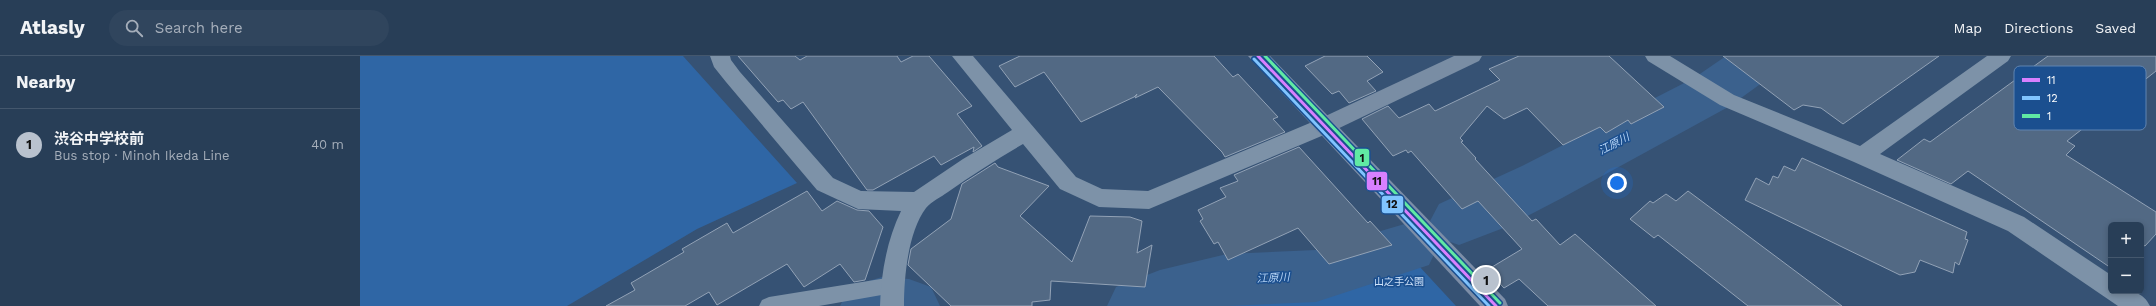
<!DOCTYPE html>
<html lang="en">
<head>
<meta charset="utf-8">
<style>
  body { margin:0; font-family:"Work Sans","Noto Sans JP",sans-serif; background:#30455d; color:#f1f3f6 }
  .controls { position:absolute; right:12px; bottom:12px; display:grid; overflow:hidden; border-radius:6px; box-shadow:0 2px 6px #0003 }
  .controls button { width:36px; height:36px; display:grid; place-items:center; padding:0; border:0; border-bottom:1px solid #44576d; background:#283e57; color:#f1f3f6; font:20px sans-serif }
  .you { position:absolute; left:1257px; top:127px; width:14px; height:14px; margin:-10px; border:3px solid #fff; border-radius:50%; background:#1a73e8; box-shadow:0 0 0 6px #1a73e833 }
  .badge { display:grid; place-items:center; width:26px; height:26px; border-radius:50%; background:#b9c2ce; color:#111; font-size:13px; font-weight:700 }
  .pin { position:absolute; translate:-50% -50%; border:2px solid #fff; box-shadow:0 1px 4px #0006 }
  .list { margin:0; padding:0; list-style:none }
  h2 { display:flex; justify-content:space-between; align-items:center; height:52px; margin:0; padding:0 16px; font-size:17px }
  h2 small { font-size:13px; font-weight:400; color:#a5aeba }
  .list li { display:grid; grid-template-columns:26px 1fr auto; gap:12px; align-items:center; box-sizing:border-box; height:72px; padding:0 16px; border-top:1px solid #44576d }
  .list b { display:block; font-size:15px; white-space:nowrap }
  .list p { margin:0; font-size:13px; white-space:nowrap; color:#a5aeba }
  .list em { font-size:13px; font-style:normal; color:#a5aeba }
  .icon { flex:none; width:22px; height:22px; fill:none; stroke:currentColor; stroke-width:2; stroke-linecap:round; stroke-linejoin:round }
  .map { position:relative; flex:none; width:1796px; height:250px; overflow:hidden }
  header { display:flex; align-items:center; gap:24px; box-sizing:border-box; height:56px; padding:0 20px; background:#283e57; border-bottom:1px solid #44576d }
  header strong { font-size:19px }
  nav { display:flex; gap:22px; margin-inline-start:auto; font-size:14px }
  .search { width:280px; height:36px; background:#30455d; display:flex; align-items:center; gap:10px; box-sizing:border-box; padding:0 14px; border-radius:22px; color:#a5aeba; font-size:15px }
  main { display:flex }
  aside { flex:1; background:#283e57 }
  .map>svg:first-child { display:block }
  .green { fill:#2f66a5 }
  .lines { fill:none; stroke-linecap:round; stroke-linejoin:round }
  .river { fill:#3b618d; fill-rule:evenodd }
  .building { fill:#526984; stroke:#92a2b6 }
  .lane { fill:#7d92a8; fill-rule:evenodd }
  .street { fill:#7d92a8; fill-rule:evenodd }
  .secondary { fill:#798da4; fill-rule:evenodd }
  .primary { fill:#7d8ea7; fill-rule:evenodd }
  .bus-1-casing { stroke:#1b4f8f; stroke-width:6 }
  .bus-2-casing { stroke:#1b4f8f; stroke-width:6 }
  .bus-3-casing { stroke:#1b4f8f; stroke-width:6 }
  .bus-1 { stroke:#d880ff; stroke-width:3 }
  .bus-2 { stroke:#80c4ff; stroke-width:3 }
  .bus-3 { stroke:#60e9a3; stroke-width:3 }
  .labels { text-anchor:middle; dominant-baseline:central; stroke-width:3; stroke-linejoin:round; paint-order:stroke }
  .park-label { font-size:10px; fill:#cfe3fa; stroke:#1b4f8f }
  .water-label { font-size:11px; font-style:italic; fill:#b5d3f5; stroke:#1b4f8f }
  .key { fill:#1b4f8f; stroke:#5f84b1; stroke-width:1 }
  .key-label { font-size:11px; fill:#fff }
  .line-badge { stroke:#1b4f8f; stroke-width:1.5 }
  .pale-badge-label { font-size:11px; text-anchor:middle; font-weight:bold; fill:#111 }
</style>
</head>
<body>
<header>
<strong>Atlasly</strong>
<div class="search"><svg class="icon" aria-label="search" viewBox="0 0 24 24"><circle cx="10" cy="10" r="6"/><path d="M15 15l6 6"/></svg>Search here</div>
<nav><a>Map</a><a>Directions</a><a>Saved</a></nav>
</header>
<main>
<aside>
<h2>Nearby<small></small></h2>
<ul class="list">
<li><span class="badge">1</span><div><b>渋谷中学校前</b><p>Bus stop · Minoh Ikeda Line</p></div><em>40 m</em></li>
</ul>
</aside>
<div class="map">
<svg width="1796" height="250" viewBox="0 0 1796 250">
  <rect width="100%" height="100%" fill="#365274"/>
  <g class="green">
    <path d="M 0,0 L 323,0 L 437,127 L 337,173 L 207,250 L 0,250 Z"/>
    <path d="M 1046,196 L 1096,250 L 788,250 L 842,232 L 965,223 Z"/>
  </g>
  <g class="lines">
    <g class="river">
      <path d="M 1366,0 L 1428,0 L 1421,13 L 1370,50 L 1202,142 L 1146,171 L 1099,189 L 1079,182 L 1070,165 L 1079,148 L 1162,110 L 1334,22 Z"/>
      <path d="M 1048,167 L 1069,175 L 1077,192 L 1069,209 L 956,246 L 867,250 L 747,250 L 756,231 L 800,214 L 867,198 L 956,194 Z"/>
      <path d="M 522,221 L 549,223 L 571,231 L 580,250 L 480,250 L 489,231 Z"/>
    </g>
  </g>
  <g class="building">
    <path d="M 378,0 L 435,0 L 440,4 L 447,0 L 537,0 L 541,6 L 553,0 L 569,0 L 612,50 L 597,58 L 622,90 L 613,96 L 614,91 L 581,109 L 574,100 L 513,134 L 507,134 L 443,46 L 431,53 L 423,44 L 418,46 Z"/>
    <path d="M 660,0 L 854,0 L 873,21 L 878,18 L 918,61 L 913,63 L 925,76 L 865,101 L 862,96 L 798,31 L 775,42 L 777,38 L 774,41 L 721,66 L 684,16 L 655,31 L 639,10 Z"/>
    <path d="M 965,0 L 1007,0 L 1023,16 L 1007,25 L 1016,35 L 989,47 L 979,35 L 972,38 L 945,10 Z"/>
    <path d="M 1159,0 L 1249,0 L 1304,51 L 1271,68 L 1268,64 L 1246,77 L 1240,71 L 1203,89 L 1167,52 L 1144,63 L 1127,50 L 1100,82 L 1103,85 L 1101,86 L 1116,102 L 1115,103 L 1172,165 L 1176,163 L 1200,189 L 1215,178 L 1296,250 L 1188,250 L 1159,223 L 1144,232 L 1127,214 L 1162,193 L 1118,145 L 1102,153 L 1051,95 L 1048,97 L 1046,94 L 1033,100 L 1002,63 L 1028,50 L 1039,62 L 1069,48 L 1075,55 L 1140,24 L 1129,13 Z"/>
    <path d="M 1363,0 L 1579,0 L 1483,68 L 1461,52 L 1443,49 L 1434,54 Z"/>
    <path d="M 1688,0 L 1796,0 L 1796,15 L 1707,85 L 1715,90 L 1706,99 L 1796,156 L 1796,178 L 1785,190 L 1781,188 L 1781,169 L 1751,169 L 1751,212 L 1608,115 L 1591,128 L 1537,104 L 1564,83 L 1570,86 Z"/>
    <path d="M 939,91 L 1008,167 L 1010,165 L 1032,189 L 969,208 L 938,172 L 868,204 L 858,186 L 854,188 L 840,165 L 843,163 L 838,154 L 866,141 L 860,132 L 878,125 L 874,119 Z"/>
    <path d="M 1442,102 L 1607,176 L 1605,183 L 1608,184 L 1599,209 L 1595,206 L 1593,217 L 1560,204 L 1555,216 L 1540,219 L 1385,144 L 1396,122 L 1409,129 L 1413,120 L 1418,122 L 1424,110 L 1435,115 Z"/>
    <path d="M 635,107 L 638,111 L 689,130 L 660,160 L 712,206 L 730,160 L 770,161 L 782,165 L 777,197 L 792,189 L 785,231 L 691,225 L 690,244 L 672,246 L 672,250 L 591,250 L 548,209 L 551,193 L 591,163 L 602,128 Z"/>
    <path d="M 447,135 L 462,155 L 477,145 L 497,154 L 509,155 L 523,171 L 505,224 L 494,226 L 480,208 L 444,231 L 427,208 L 357,249 L 349,236 L 325,250 L 246,250 L 275,234 L 271,227 L 324,196 L 322,193 L 367,167 L 373,177 Z"/>
    <path d="M 1328,135 L 1383,176 L 1482,250 L 1388,250 L 1298,179 L 1294,182 L 1270,163 L 1290,145 L 1293,147 L 1306,138 L 1316,145 Z"/>
  </g>
  <g class="lines">
    <path class="lane" d="M 533,221 L 540,223 L 543,229 L 540,235 L 533,237 L 459,250 L 399,250 L 402,244 L 409,241 Z"/>
    <g class="street">
      <path d="M 350,0 L 370,0 L 371,4 L 380,16 L 473,122 L 501,135 L 554,136 L 603,103 L 652,74 L 592,0 L 613,0 L 716,121 L 742,133 L 788,135 L 957,64 L 964,62 L 971,64 L 975,70 L 971,76 L 789,153 L 739,151 L 700,133 L 663,88 C 637,103 612,119 588,136 C 581,141 572,145 566,152 C 548,176 544,221 544,250 L 520,250 C 521,217 527,184 541,155 L 498,153 L 457,134 L 366,26 L 354,11 Z"/>
      <path d="M 1285,0 L 1310,0 L 1374,39 L 1500,90 L 1627,0 L 1651,0 L 1648,5 L 1520,98 L 1664,161 L 1751,219 L 1751,235 C 1767,235 1782,233 1790,250 L 1758,250 L 1648,175 L 1494,106 L 1360,49 L 1288,5 Z"/>
    </g>
    <path class="secondary" d="M 1094,0 L 1122,0 L 1119,5 L 971,76 L 964,78 L 957,76 L 953,70 L 957,64 Z"/>
    <path class="primary" d="M 888,0 L 910,0 L 1145,243 L 1148,250 L 1120,250 Z"/>
    <g class="bus-1-casing">
      <path id="bus-1" d="M 898,0 L 1136,250"/>
    </g>
    <g class="bus-2-casing">
      <path id="bus-2" d="M 894,3 L 1129,250"/>
    </g>
    <g class="bus-3-casing">
      <path id="bus-3" d="M 905,0 L 1140,247"/>
    </g>
    <use href="#bus-1" class="bus-1"/>
    <use href="#bus-2" class="bus-2"/>
    <use href="#bus-3" class="bus-3"/>
  </g>
  <g class="labels">
    <g class="park-label">
      <text x="1039" y="225">山之手公園</text>
    </g>
    <g class="water-label">
      <text transform="translate(1254 88) rotate(-28)">江原川</text>
      <text transform="translate(913 222) rotate(-3)">江原川</text>
    </g>
  </g>
  <rect x="1654" y="10" width="132" height="64" rx="6" class="key"/>
  <rect x="1662" y="22" width="18" height="4" fill="#d880ff"/>
  <rect x="1662" y="40" width="18" height="4" fill="#80c4ff"/>
  <rect x="1662" y="58" width="18" height="4" fill="#60e9a3"/>
  <g class="key-label">
    <text x="1687" y="28">11</text>
    <text x="1687" y="46">12</text>
    <text x="1687" y="64">1</text>
  </g>
  <g class="line-badge">
    <rect x="994" y="92" width="16" height="19" rx="4" fill="#60e9a3"/>
    <rect x="1006" y="115" width="22" height="20" rx="4" fill="#d880ff"/>
    <rect x="1021" y="139" width="23" height="19" rx="4" fill="#80c4ff"/>
  </g>
  <g class="pale-badge-label">
    <text x="1002" y="106">1</text>
    <text x="1017" y="129">11</text>
    <text x="1032" y="152">12</text>
  </g>
</svg>
<div class="controls">
<button>+</button>
<button>−</button>
</div>
<div class="you"></div>
<div class="pin badge" style="left:1126px;top:224px">1</div>
</div>
</main>
</body>
</html>
